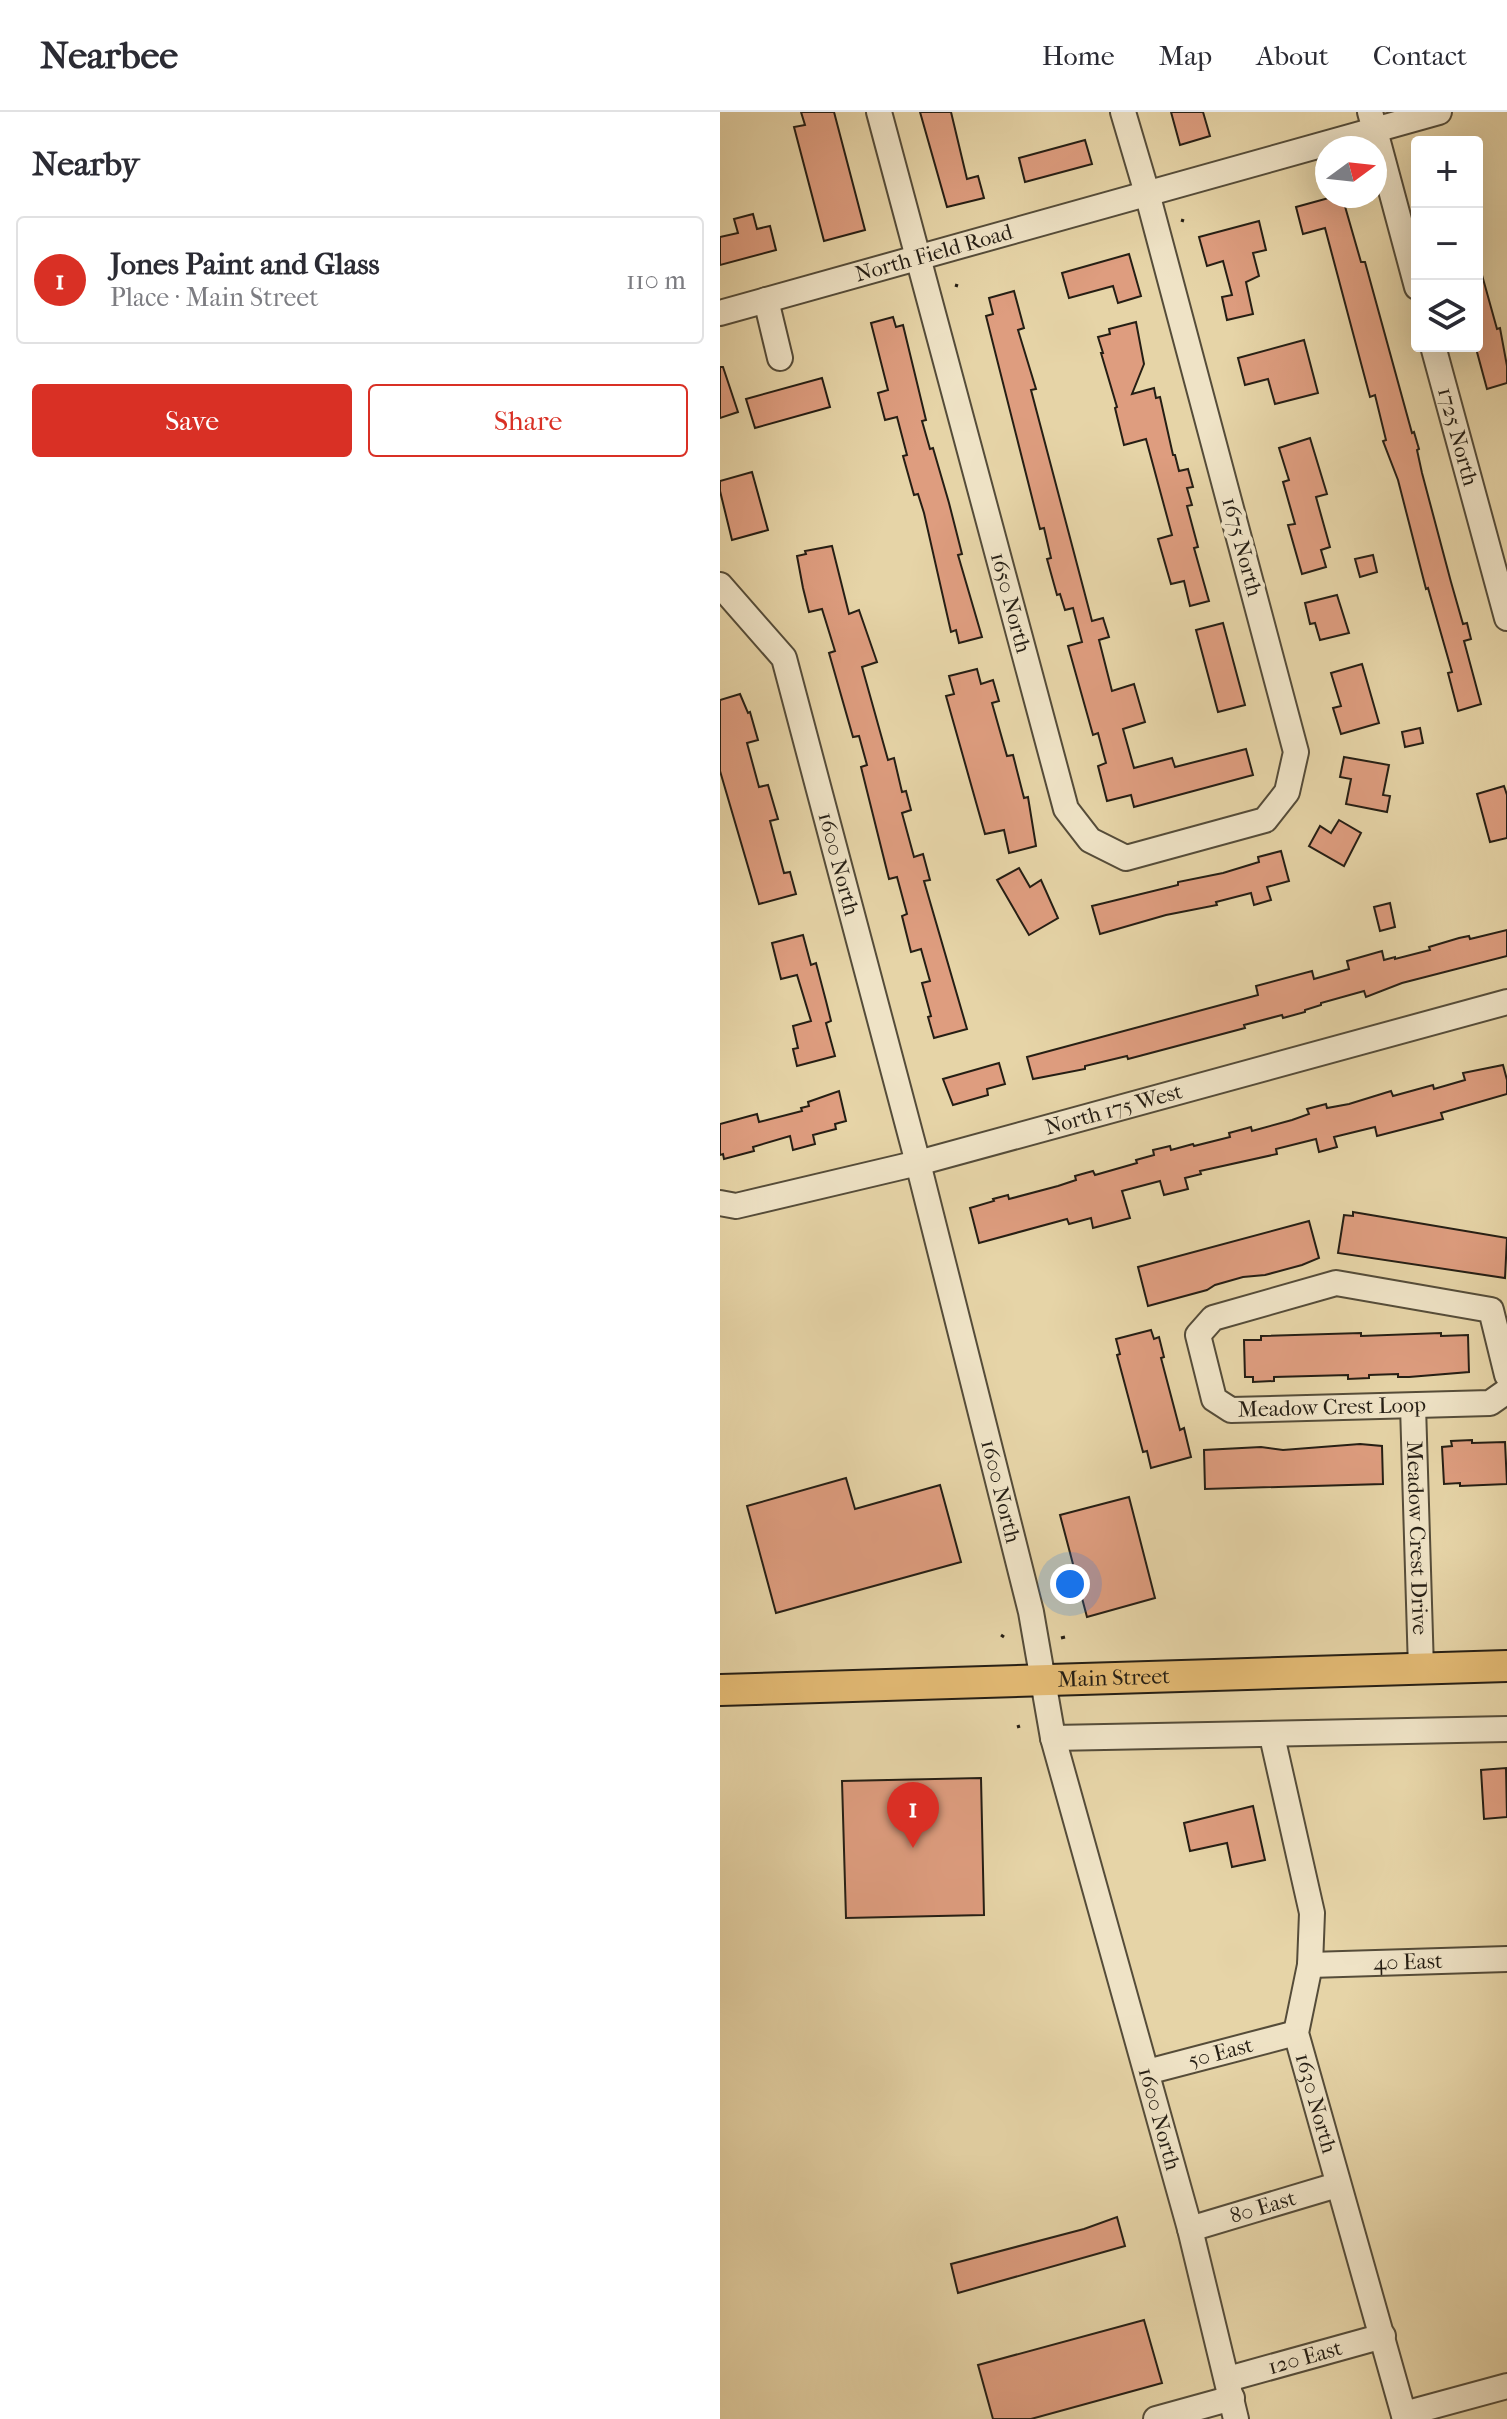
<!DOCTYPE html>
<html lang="en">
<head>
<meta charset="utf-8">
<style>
  body { margin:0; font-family:"IM FELL French Canon",serif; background:#f2f2f3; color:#2b2b33 }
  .controls { position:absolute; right:24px; top:24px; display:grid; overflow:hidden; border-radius:8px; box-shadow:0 8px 32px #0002 }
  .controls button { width:72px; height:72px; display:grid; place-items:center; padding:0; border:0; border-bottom:2px solid #e1e1e2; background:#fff; color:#2b2b33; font:40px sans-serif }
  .compass { position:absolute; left:595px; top:24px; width:72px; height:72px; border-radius:50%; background:#fff; box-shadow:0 8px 32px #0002; rotate:75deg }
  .you { position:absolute; left:350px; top:1472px; width:28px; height:28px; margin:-20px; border:6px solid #fff; border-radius:50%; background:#1a73e8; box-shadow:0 0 0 12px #1a73e833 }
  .badge { display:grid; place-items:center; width:52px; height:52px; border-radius:50%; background:#d93025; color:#fff; font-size:26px; font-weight:700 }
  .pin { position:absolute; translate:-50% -66px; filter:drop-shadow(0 2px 4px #0008) }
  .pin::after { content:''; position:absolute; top:42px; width:28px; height:24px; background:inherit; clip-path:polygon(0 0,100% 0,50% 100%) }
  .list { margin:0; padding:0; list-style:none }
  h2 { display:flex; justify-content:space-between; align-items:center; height:104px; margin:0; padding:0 32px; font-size:34px }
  h2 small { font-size:26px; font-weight:400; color:#7c7c81 }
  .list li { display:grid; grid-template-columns:52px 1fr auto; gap:24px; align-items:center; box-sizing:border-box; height:128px; margin:0 16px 16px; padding:0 16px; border:2px solid #e1e1e2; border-radius:8px }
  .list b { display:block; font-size:30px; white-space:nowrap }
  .list p { margin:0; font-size:26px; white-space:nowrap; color:#7c7c81 }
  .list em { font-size:26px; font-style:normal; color:#7c7c81 }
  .actions { display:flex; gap:16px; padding:24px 32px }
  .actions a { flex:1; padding:18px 0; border:2px solid #d93025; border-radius:8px; text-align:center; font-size:28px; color:#d93025 }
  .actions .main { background:#d93025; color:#fff }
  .icon { flex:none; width:44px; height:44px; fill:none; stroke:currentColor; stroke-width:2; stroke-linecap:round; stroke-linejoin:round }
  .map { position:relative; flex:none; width:787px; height:2307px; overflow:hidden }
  header { display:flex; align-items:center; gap:48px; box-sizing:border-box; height:112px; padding:0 40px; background:#fff; border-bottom:2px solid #e1e1e2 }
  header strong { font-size:38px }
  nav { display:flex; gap:44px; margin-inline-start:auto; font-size:28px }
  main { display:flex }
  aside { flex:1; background:#fff }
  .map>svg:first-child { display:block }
  .building { fill:#de9d7f; stroke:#251e14; stroke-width:2 }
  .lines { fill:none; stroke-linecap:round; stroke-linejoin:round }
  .minor-casing { stroke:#554c39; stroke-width:28 }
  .major-casing { stroke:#251e14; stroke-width:34 }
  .path { stroke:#251e14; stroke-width:3; stroke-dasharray:6 4; stroke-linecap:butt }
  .minor { stroke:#efe3c6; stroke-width:24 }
  .major { stroke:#e3ba74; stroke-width:30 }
  .labels { text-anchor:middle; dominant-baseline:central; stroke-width:8; stroke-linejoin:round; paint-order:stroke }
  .street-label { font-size:22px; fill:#251e14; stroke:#efe3c6 }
</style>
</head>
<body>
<header>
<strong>Nearbee</strong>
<nav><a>Home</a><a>Map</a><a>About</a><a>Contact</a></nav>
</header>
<main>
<aside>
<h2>Nearby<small></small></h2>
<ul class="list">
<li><span class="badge">1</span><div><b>Jones Paint and Glass</b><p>Place · Main Street</p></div><em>110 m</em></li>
</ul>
<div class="actions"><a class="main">Save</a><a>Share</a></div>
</aside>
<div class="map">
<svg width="787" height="2307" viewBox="0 0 787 2307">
  <rect width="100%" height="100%" fill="#e6d4a7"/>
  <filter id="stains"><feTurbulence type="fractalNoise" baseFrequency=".0025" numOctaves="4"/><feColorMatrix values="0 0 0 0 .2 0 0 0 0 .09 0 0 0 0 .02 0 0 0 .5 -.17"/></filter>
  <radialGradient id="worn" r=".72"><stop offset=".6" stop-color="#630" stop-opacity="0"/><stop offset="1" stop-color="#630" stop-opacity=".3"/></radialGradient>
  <g class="building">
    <path d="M 81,0 L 114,0 L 145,118 L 104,129 L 74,15 L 85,13 Z"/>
    <path d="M 200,0 L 231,0 L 247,67 L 258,64 L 264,86 L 227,95 Z"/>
    <path d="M 451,0 L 483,0 L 490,24 L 460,33 Z"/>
    <path d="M 365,28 L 372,52 L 305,70 L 299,46 Z"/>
    <path d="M 616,84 L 622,84 L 641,150 L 645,150 L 692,321 L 694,320 L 699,337 L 697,338 L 702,361 L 731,470 L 743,512 L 747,511 L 751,527 L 744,529 L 761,592 L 738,599 L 728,561 L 732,560 L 708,476 L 706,477 L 678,368 L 663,329 L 666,328 L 655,283 L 650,285 L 605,116 L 583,122 L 576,95 Z"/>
    <path d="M 33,102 L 37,117 L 50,114 L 56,138 L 0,153 L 0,125 L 18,121 L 14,107 Z"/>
    <path d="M 539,109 L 546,138 L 533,141 L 539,164 L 526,170 L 533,202 L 507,208 L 502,185 L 512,183 L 503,149 L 487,154 L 479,125 Z"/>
    <path d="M 409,142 L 421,184 L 398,191 L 393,174 L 349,186 L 342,161 Z"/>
    <path d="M 762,163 L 777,217 L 780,216 L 787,254 L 787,271 L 767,277 L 757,240 L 757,164 Z"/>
    <path d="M 294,179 L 304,216 L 298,218 L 316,277 L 311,278 L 372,509 L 383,506 L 389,525 L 379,528 L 392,579 L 414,572 L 425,610 L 403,617 L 414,656 L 452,646 L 455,655 L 526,637 L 533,663 L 414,695 L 411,683 L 387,689 L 378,654 L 386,651 L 378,621 L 373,623 L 348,534 L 362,530 L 353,496 L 345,498 L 340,482 L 337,483 L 327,447 L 331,446 L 324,416 L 320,417 L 266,204 L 273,202 L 269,186 Z"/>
    <path d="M 173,205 L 176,215 L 183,213 L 206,308 L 202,309 L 210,337 L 213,336 L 229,391 L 242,442 L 238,443 L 262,525 L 239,531 L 236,518 L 231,520 L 204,401 L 198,382 L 194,383 L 183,344 L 187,343 L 177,305 L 165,308 L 158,281 L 168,278 L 151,211 Z"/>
    <path d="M 416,210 L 424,252 L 412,282 L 434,276 L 436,286 L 440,285 L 453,343 L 455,343 L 459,359 L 468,357 L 473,375 L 467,376 L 472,393 L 467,394 L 478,435 L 474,436 L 489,489 L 470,494 L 464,469 L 451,472 L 438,427 L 452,423 L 426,327 L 404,333 L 395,296 L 397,295 L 381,241 L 383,241 L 378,225 L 390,222 L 389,217 Z"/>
    <path d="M 584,228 L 598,281 L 555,292 L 548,267 L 525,273 L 518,246 Z"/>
    <path d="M 0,255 L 3,255 L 18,300 L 0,306 Z"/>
    <path d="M 102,266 L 110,295 L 35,316 L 26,287 Z"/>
    <path d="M 590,326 L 607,382 L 596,385 L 610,435 L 601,438 L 606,455 L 582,462 L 568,413 L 575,412 L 563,370 L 569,368 L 559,336 Z"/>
    <path d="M 32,360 L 48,418 L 12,428 L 0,379 L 0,369 Z"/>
    <path d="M 112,434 L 129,502 L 139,498 L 157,550 L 142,555 L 168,648 L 174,646 L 182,680 L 186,679 L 191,698 L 182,701 L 194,745 L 203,742 L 210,768 L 204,769 L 247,917 L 214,926 L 208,905 L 211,904 L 202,871 L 210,869 L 201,837 L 191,840 L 182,804 L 187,802 L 177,765 L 169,767 L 141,655 L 147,653 L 139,624 L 133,625 L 109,541 L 115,539 L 102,497 L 89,500 L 83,476 L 77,444 L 86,442 L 85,439 Z"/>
    <path d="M 653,443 L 657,460 L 640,465 L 635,447 Z"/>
    <path d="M 617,483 L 629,521 L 600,528 L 595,511 L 590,512 L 585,491 Z"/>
    <path d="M 503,511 L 525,593 L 498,600 L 476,518 Z"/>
    <path d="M 642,552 L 659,611 L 621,622 L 613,596 L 621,594 L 611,561 Z"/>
    <path d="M 257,557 L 261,572 L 273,568 L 279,589 L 272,591 L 287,644 L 293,643 L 304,686 L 308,685 L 316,734 L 289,741 L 284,718 L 265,722 L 226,584 L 234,582 L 229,564 Z"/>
    <path d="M 20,582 L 28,601 L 30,600 L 38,628 L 27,631 L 39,675 L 48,673 L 58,707 L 50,709 L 64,761 L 70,760 L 76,782 L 39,792 L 0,659 L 0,588 Z"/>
    <path d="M 700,616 L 703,631 L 685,635 L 682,620 Z"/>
    <path d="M 624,645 L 669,653 L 663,683 L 670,684 L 667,700 L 626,692 L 631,667 L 620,665 Z"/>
    <path d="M 784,674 L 787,683 L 787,726 L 770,730 L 757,682 Z"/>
    <path d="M 619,708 L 641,721 L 624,754 L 589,734 L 600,714 L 611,721 Z"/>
    <path d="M 561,739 L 569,769 L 547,775 L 551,788 L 534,793 L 531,781 L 496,790 L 497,793 L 446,803 L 380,822 L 372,794 L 458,773 L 458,770 L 503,761 L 539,750 L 538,745 Z"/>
    <path d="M 299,756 L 310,775 L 321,768 L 338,806 L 309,823 L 277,768 Z"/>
    <path d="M 670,791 L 675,815 L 660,819 L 654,795 Z"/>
    <path d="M 787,818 L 787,844 L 682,871 L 646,885 L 644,879 L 601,891 L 601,893 L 585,898 L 585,900 L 563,906 L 562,903 L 524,913 L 525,916 L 408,947 L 407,944 L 365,954 L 365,957 L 313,967 L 307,945 L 538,883 L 536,874 L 592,859 L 594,867 L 629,857 L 627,849 L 662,839 L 664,848 L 675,845 L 675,847 L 710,838 L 709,835 L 739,826 L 749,824 L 750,827 Z"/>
    <path d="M 83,823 L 91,853 L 96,851 L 106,889 L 111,909 L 106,911 L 115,944 L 77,954 L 73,937 L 78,936 L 73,914 L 91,909 L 77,863 L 61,867 L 52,831 Z"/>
    <path d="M 279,951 L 285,972 L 267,977 L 268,983 L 233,993 L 223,967 Z"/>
    <path d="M 783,953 L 787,968 L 787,982 L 721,1001 L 723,1007 L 657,1024 L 655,1015 L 614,1025 L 617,1035 L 599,1040 L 596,1027 L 556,1037 L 557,1042 L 480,1059 L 481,1062 L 465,1066 L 468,1077 L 444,1083 L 440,1069 L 402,1079 L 410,1106 L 373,1116 L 371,1106 L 349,1112 L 347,1107 L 259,1131 L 250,1096 L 274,1089 L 273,1087 L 288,1083 L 289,1087 L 338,1074 L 356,1068 L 355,1064 L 373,1059 L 375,1063 L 417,1051 L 416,1048 L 434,1043 L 433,1038 L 450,1034 L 451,1038 L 473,1032 L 474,1034 L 510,1025 L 509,1021 L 531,1015 L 532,1019 L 572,1008 L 589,1002 L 587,997 L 606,992 L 607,996 L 629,992 L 671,979 L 673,984 L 713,973 L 714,977 L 745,968 L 743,961 Z"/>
    <path d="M 119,979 L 126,1009 L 115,1012 L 116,1017 L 93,1023 L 95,1032 L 73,1038 L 70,1024 L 33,1035 L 34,1039 L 4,1047 L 3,1042 L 0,1043 L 0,1012 L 37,1002 L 39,1010 L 82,999 L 81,996 L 89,994 L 88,990 Z"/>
    <path d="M 633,1100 L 787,1126 L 785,1166 L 618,1141 L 624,1103 L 633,1104 Z"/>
    <path d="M 589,1109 L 599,1146 L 582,1153 L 545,1163 L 523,1165 L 495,1173 L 487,1178 L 428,1194 L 418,1155 Z"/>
    <path d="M 431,1218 L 434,1227 L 439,1225 L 444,1245 L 441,1246 L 460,1318 L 464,1316 L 471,1345 L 431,1356 L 427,1339 L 423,1340 L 397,1243 L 400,1242 L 396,1227 Z"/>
    <path d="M 641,1221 L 641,1224 L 721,1221 L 721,1224 L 748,1223 L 749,1260 L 689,1265 L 678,1265 L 678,1262 L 649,1263 L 649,1266 L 628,1267 L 628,1263 L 554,1265 L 554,1269 L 533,1270 L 533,1265 L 525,1265 L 524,1228 L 541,1228 L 541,1224 Z"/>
    <path d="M 752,1328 L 752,1331 L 785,1330 L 787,1372 L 740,1374 L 740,1371 L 724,1372 L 722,1335 L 732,1334 L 731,1329 Z"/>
    <path d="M 640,1332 L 662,1334 L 663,1372 L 485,1377 L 484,1338 L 541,1335 L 563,1338 Z"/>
    <path d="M 126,1366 L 135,1397 L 220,1373 L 241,1450 L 56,1501 L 27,1394 Z"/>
    <path d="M 409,1385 L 435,1486 L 367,1505 L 340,1403 Z"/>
    <path d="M 786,1656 L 787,1705 L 764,1707 L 761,1658 Z"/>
    <path d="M 261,1666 L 264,1803 L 126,1806 L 122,1669 Z"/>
    <path d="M 533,1694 L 545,1748 L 512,1755 L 507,1731 L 470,1739 L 464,1711 Z"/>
    <path d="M 397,2105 L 405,2134 L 238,2181 L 231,2152 L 364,2117 Z"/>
    <path d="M 424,2208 L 442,2271 L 311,2307 L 273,2307 L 258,2253 Z"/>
  </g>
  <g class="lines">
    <g class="minor-casing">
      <g id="minor">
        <path id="s1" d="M 159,0 L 346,697 L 370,728 L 406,746 L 545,708 L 567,680 L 576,640 L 427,81 L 403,0"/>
        <path d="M 650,0 L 697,175"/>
        <path d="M 46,188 L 60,246"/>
        <path id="s2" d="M 0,201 L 719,0"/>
        <path id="s3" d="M 713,234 L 787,506"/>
        <path id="s4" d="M 0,473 L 64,546 L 198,1051 L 311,1500 L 333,1626 L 470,2117 L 516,2307"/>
        <path id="s5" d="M 0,1091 L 16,1094 L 198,1051 L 787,890"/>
        <path id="s6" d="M 787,1263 L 771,1198 L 616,1171 L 493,1206 L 478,1223 L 494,1287 L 511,1298 L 770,1291 L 787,1279"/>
        <path id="s7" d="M 693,1294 L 701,1557"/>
        <path id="s8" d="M 552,1624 L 592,1801 L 590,1853 L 576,1921 L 685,2307"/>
        <path d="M 333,1626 L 787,1617"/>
        <path id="s9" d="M 590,1853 L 787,1847"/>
        <path id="s10" d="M 427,1960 L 576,1921"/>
        <path id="s11" d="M 470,2117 L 617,2073"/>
        <path id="s12" d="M 508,2267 L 663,2224"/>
        <path d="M 684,2302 L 787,2274"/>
        <path d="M 436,2307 L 512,2286"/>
      </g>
    </g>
    <g class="major-casing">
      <g id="major">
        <path id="s13" d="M 0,1578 L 787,1554"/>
      </g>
    </g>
    <g class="path">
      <path d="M 461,108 L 464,109"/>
      <path d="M 235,173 L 238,174"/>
      <path d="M 281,1523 L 284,1525"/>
      <path d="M 341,1526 L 345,1525"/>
      <path d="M 297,1615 L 300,1614"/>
    </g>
    <use href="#minor" class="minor"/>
    <use href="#major" class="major"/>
  </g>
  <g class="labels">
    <g class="street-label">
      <text stroke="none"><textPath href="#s2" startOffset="222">North Field Road</textPath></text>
      <text stroke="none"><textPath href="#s3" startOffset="94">1725 North</textPath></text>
      <text transform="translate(522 435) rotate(75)">1675 North</text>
      <text stroke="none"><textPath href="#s1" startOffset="508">1650 North</textPath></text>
      <text stroke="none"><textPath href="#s4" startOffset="310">1600 North</textPath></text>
      <text stroke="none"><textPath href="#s5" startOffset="406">North 175 West</textPath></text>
      <text stroke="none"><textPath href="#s6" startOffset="562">Meadow Crest Loop</textPath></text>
      <text stroke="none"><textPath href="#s4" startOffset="958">1600 North</textPath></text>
      <text stroke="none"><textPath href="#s7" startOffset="132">Meadow Crest Drive</textPath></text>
      <text stroke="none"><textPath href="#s13" startOffset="394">Main Street</textPath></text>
      <text stroke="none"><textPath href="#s9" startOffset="98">40 East</textPath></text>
      <text stroke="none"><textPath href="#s10" startOffset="76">50 East</textPath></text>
      <text stroke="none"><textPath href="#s8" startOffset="376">1630 North</textPath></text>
      <text stroke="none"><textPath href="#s4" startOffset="1606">1600 North</textPath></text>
      <text stroke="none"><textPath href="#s11" startOffset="76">80 East</textPath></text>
      <text stroke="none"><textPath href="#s12" startOffset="80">120 East</textPath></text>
    </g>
  </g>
  <rect width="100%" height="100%" filter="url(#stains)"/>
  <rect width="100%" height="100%" fill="url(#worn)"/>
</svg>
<div class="controls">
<button>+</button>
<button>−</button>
<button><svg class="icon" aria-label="layers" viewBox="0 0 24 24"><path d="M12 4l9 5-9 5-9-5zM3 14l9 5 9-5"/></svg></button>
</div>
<svg class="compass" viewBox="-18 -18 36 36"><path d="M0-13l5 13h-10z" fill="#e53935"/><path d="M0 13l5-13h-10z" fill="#7c7c81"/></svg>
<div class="you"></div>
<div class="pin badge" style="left:193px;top:1736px">1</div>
</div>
</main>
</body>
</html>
